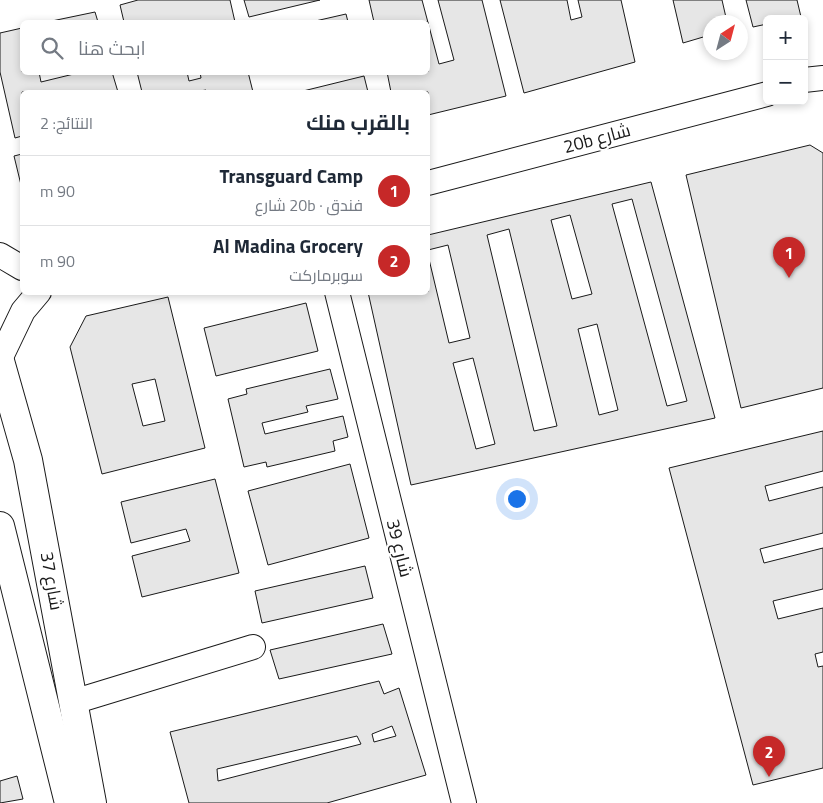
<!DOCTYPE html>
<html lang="ar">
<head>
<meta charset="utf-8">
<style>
  body { margin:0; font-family:"Titillium Web",Cairo,sans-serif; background:#f6f6f7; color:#1f2937; direction:rtl }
  .controls { position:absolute; right:15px; top:15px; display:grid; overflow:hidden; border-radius:8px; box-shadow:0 2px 8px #0003 }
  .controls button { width:45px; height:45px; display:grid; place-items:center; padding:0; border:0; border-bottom:1px solid #e0e1e3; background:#fff; color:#1f2937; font:25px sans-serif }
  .compass { position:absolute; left:703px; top:15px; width:45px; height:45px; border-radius:50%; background:#fff; box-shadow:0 2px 8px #0003; rotate:36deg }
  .you { position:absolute; left:516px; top:498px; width:18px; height:18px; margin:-12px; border:4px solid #fff; border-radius:50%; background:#1a73e8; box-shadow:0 0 0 8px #1a73e833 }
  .badge { display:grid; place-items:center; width:32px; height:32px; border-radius:50%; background:#c62828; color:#fff; font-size:16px; font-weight:700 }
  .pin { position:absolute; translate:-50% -41px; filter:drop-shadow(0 1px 2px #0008) }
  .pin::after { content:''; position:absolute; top:26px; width:18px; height:15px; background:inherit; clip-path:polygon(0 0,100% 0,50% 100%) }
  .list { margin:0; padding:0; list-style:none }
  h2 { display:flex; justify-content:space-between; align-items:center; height:65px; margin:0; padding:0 20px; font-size:21px }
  h2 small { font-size:16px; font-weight:400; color:#747a83 }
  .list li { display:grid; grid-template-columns:32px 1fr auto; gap:15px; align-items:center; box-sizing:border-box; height:70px; padding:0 20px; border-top:1px solid #e0e1e3 }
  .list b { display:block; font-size:19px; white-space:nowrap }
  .list p { margin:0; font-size:16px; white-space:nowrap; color:#747a83 }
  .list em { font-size:16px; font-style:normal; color:#747a83 }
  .icon { flex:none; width:28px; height:28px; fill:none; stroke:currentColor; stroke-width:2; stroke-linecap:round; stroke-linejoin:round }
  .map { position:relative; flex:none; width:823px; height:803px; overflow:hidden; direction:ltr }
  .search { position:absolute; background:#fff; box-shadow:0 2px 8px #0003; left:20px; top:20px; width:410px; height:55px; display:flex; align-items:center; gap:12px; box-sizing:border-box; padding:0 18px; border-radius:8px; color:#747a83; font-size:19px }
  .panel { position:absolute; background:#fff; box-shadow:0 2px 8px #0003; left:20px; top:90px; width:410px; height:205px; border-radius:8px; direction:rtl }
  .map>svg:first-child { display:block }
  .building { fill:#e6e6e6; stroke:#1a1a1a; fill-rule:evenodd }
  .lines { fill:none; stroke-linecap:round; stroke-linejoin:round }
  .street-casing { stroke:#1a1a1a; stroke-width:26 }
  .secondary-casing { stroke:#1a1a1a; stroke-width:30 }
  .street { stroke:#fff; stroke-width:24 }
  .secondary { stroke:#fff; stroke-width:28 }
  .labels { text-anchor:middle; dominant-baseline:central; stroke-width:4; stroke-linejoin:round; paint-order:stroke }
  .street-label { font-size:18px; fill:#1a1a1a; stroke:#fff }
</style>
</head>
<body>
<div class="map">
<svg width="823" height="803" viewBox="0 0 823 803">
  <rect width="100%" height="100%" fill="#fff"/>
  <g class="building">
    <path d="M 138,0 L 230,0 L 235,22 L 124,22 L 120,5 Z"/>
    <path d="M 244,0 L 320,0 L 249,17 Z"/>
    <path d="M 369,0 L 422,0 L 439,64 L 454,60 L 438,0 L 482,0 L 506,96 L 428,115 L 428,92 L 391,92 L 387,72 L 428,72 L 428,22 L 374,22 Z"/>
    <path d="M 500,0 L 567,0 L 571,20 L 582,17 L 578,0 L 621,0 L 635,62 L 524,93 Z"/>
    <path d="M 673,0 L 722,0 L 727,22 L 710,22 L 710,35 L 683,43 Z"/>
    <path d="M 746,0 L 797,0 L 801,17 L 767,19 L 767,24 L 753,27 Z"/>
    <path d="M 95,12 L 98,22 L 47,22 Z"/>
    <path d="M 346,14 L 348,22 L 311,22 Z"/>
    <path d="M 22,28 L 22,72 L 39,72 L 41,82 L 82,72 L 112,72 L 118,92 L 22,92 L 22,136 L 15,138 L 0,72 L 0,33 Z"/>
    <path d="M 137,72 L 187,72 L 189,81 L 201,78 L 200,72 L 248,72 L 253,92 L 206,92 L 206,90 L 194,92 L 142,92 Z"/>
    <path d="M 364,76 L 368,92 L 299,92 Z"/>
    <path d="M 810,145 L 823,153 L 823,388 L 741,408 L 686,175 Z"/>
    <path d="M 22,154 L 22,189 L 14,156 Z"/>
    <path d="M 651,182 L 715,418 L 411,485 L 368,292 L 428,292 L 428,255 L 449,343 L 470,338 L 448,245 L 428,250 L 428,235 ZM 632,199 L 687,401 L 667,406 L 612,204 ZM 570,215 L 592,294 L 572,299 L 551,220 ZM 509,229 L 557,426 L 534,431 L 487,235 ZM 597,324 L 618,410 L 599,415 L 578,329 ZM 473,358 L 495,444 L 476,449 L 453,363 Z"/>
    <path d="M 168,297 L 205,448 L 102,474 L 70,347 L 86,316 ZM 155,379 L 165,421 L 143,426 L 132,384 Z"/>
    <path d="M 306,303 L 318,351 L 216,376 L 204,328 Z"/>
    <path d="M 330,369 L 338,399 L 306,406 L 308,412 L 262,423 L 265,434 L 343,416 L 348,437 L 333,441 L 335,451 L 267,467 L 266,462 L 244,467 L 228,399 L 247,394 L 246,389 Z"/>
    <path d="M 823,431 L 823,471 L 765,486 L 769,501 L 823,487 L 823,533 L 760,549 L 764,563 L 823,548 L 823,589 L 773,601 L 778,619 L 823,608 L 823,652 L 815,654 L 818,667 L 823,666 L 823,768 L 753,785 L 669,468 Z"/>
    <path d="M 350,464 L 369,538 L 268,565 L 248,491 Z"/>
    <path d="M 215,479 L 239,573 L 142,597 L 132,556 L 190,541 L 186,529 L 131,543 L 121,502 Z"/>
    <path d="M 365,566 L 373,598 L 262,623 L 255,591 Z"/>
    <path d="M 383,624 L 392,654 L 279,679 L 270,650 Z"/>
    <path d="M 379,681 L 384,694 L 399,688 L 426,775 L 327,803 L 189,803 L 170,732 ZM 392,726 L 396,736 L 374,742 L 372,734 ZM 357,736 L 361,744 L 218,781 L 217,769 Z"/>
    <path d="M 17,776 L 23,799 L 0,803 L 0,781 Z"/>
  </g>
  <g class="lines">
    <g class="street-casing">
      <g id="street">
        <path d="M 804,80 L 823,78"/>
        <path d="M 428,183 L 767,94"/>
        <path d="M 0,255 L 22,268"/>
        <path d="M 337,292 L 464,803"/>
        <path d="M 0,359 L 23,311 L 39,292"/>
        <path d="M 73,702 L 253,647"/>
      </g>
    </g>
    <g class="secondary-casing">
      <g id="secondary">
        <path d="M 0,361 L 28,460 L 92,803"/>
        <path d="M 0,526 L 69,803"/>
      </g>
    </g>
    <use href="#street" class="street"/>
    <use href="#secondary" class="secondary"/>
  </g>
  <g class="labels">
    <g class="street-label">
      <text transform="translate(597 138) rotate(-15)">20b شارع</text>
      <text transform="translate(400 548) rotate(76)">شارع 39</text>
      <text transform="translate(52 581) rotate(80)">شارع 37</text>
    </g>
  </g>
</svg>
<div class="controls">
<button>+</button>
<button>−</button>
</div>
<svg class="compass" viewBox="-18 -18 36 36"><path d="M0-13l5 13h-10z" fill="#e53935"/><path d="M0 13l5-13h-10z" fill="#747a83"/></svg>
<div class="you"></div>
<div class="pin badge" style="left:789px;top:278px">1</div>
<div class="pin badge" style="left:769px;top:777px">2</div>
<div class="search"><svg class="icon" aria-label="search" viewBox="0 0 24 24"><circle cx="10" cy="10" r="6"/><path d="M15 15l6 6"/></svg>ابحث هنا</div>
<section class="panel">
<h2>بالقرب منك<small>النتائج: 2</small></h2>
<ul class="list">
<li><span class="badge">1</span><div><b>Transguard Camp</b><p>فندق · 20b شارع</p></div><em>90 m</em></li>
<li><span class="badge">2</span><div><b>Al Madina Grocery</b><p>سوبرماركت</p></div><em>90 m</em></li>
</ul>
</section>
</div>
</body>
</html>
